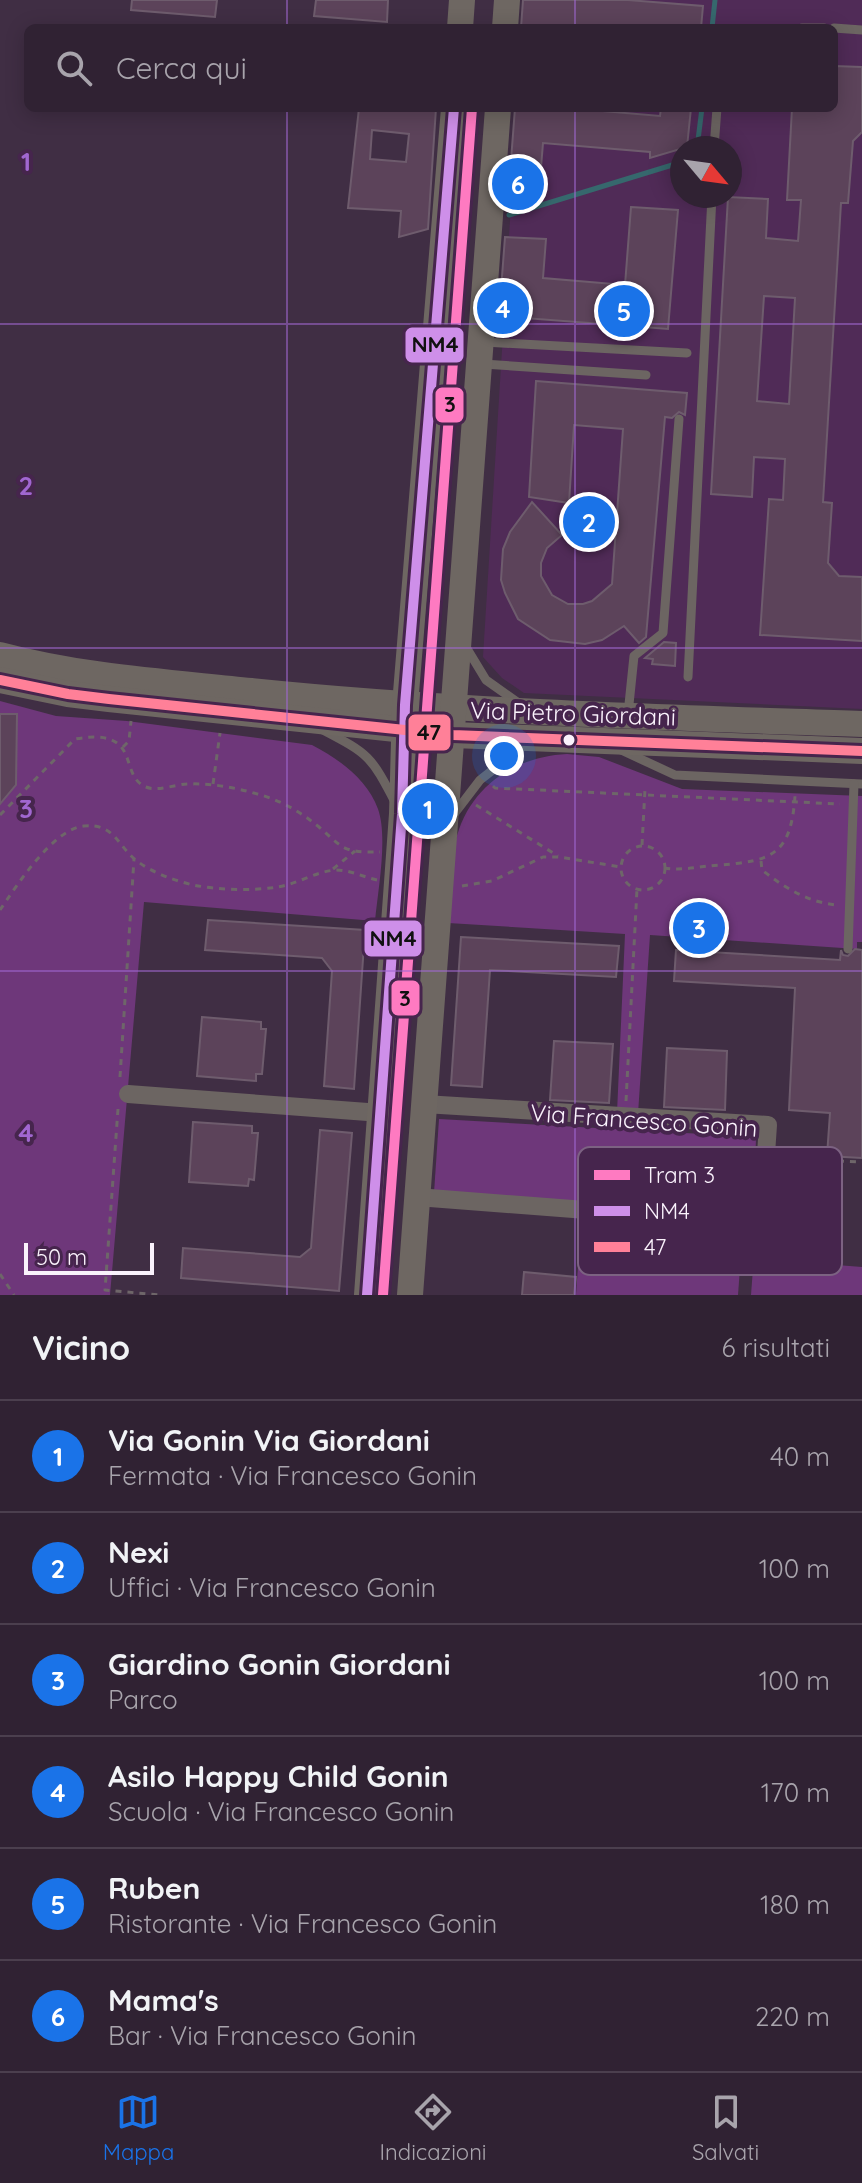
<!DOCTYPE html>
<html lang="it">
<head>
<meta charset="utf-8">
<style>
  body { margin:0; font-family:Quicksand,sans-serif; background:#382a3b; color:#f1f3f6 }
  .compass { position:absolute; left:670px; top:136px; width:72px; height:72px; border-radius:50%; background:#302233; box-shadow:0 4px 20px #0003; rotate:119deg }
  .scale { position:absolute; left:24px; bottom:20px; width:130px; box-sizing:border-box; padding-left:8px; border:4px solid #faf2fc; border-top:0; font-size:22px; line-height:28px; white-space:nowrap; color:#faf2fc; -webkit-text-stroke:6px #46254d; paint-order:stroke }
  .you { position:absolute; left:504px; top:756px; width:28px; height:28px; margin:-20px; border:6px solid #fff; border-radius:50%; background:#1a73e8; box-shadow:0 0 0 12px #1a73e833 }
  .badge { display:grid; place-items:center; width:52px; height:52px; border-radius:50%; background:#1a73e8; color:#fff; font-size:26px; font-weight:700 }
  .pin { position:absolute; translate:-50% -50%; border:4px solid #fff; box-shadow:0 2px 8px #0006 }
  .list { margin:0; padding:0; list-style:none }
  h2 { display:flex; justify-content:space-between; align-items:center; height:104px; margin:0; padding:0 32px; font-size:34px }
  h2 small { font-size:26px; font-weight:400; color:#a8a4ac }
  .list li { display:grid; grid-template-columns:52px 1fr auto; gap:24px; align-items:center; box-sizing:border-box; height:112px; padding:0 32px; border-top:2px solid #4b3f4e }
  .list b { display:block; font-size:30px; white-space:nowrap }
  .list p { margin:0; font-size:26px; white-space:nowrap; color:#a8a4ac }
  .list em { font-size:26px; font-style:normal; color:#a8a4ac }
  .icon { flex:none; width:44px; height:44px; fill:none; stroke:currentColor; stroke-width:2; stroke-linecap:round; stroke-linejoin:round }
  .map { position:relative; flex:none; width:862px; height:1295px; overflow:hidden }
  .search { position:absolute; background:#302233; box-shadow:0 4px 20px #0003; left:24px; right:24px; top:24px; height:88px; display:flex; align-items:center; gap:20px; box-sizing:border-box; padding:0 28px; border-radius:12px; color:#a8a4ac; font-size:30px }
  .sheet { height:776px; background:#302233 }
  nav { display:flex; justify-content:space-around; align-items:center; box-sizing:border-box; height:112px; border-top:2px solid #4b3f4e; background:#302233; font-size:22px; color:#a8a4ac }
  nav a { display:grid; justify-items:center; gap:4px }
  nav .on { color:#1a73e8 }
  .map>svg:first-child { display:block }
  .built { fill:#502b57; fill-rule:evenodd }
  .green { fill:#6e377a }
  .lines { fill:none; stroke-linecap:round; stroke-linejoin:round }
  .stream { stroke:#36686d; stroke-width:5 }
  .building { fill:#5c435a; stroke:#6e5c6d; stroke-width:2; fill-rule:evenodd }
  .path { stroke:#6e6669; stroke-width:3; stroke-dasharray:6 6; stroke-linecap:butt }
  .lane { stroke:#6c6562; stroke-width:9 }
  .street { stroke:#6c6562; stroke-width:18 }
  .secondary { stroke:#6e6762; stroke-width:26 }
  .bus-1-casing { stroke:#46254d; stroke-width:16 }
  .bus-2-casing { stroke:#46254d; stroke-width:16 }
  .bus-1 { stroke:#ce8fe9; stroke-width:10 }
  .bus-2 { stroke:#ff8098; stroke-width:10 }
  .tram-1-casing { stroke:#46254d; stroke-width:16 }
  .tram-1 { stroke:#fe7ac1; stroke-width:10 }
  .grid { fill:none; stroke:#a167d1; stroke-width:2; stroke-opacity:0.55 }
  .bus-dot { fill:#faf2fc; stroke:#46254d; stroke-width:3 }
  .labels { text-anchor:middle; dominant-baseline:central; stroke-width:8; stroke-linejoin:round; paint-order:stroke }
  .street-label { font-size:24px; fill:#faf2fc; stroke:#46254d }
  .key { fill:#46254d; stroke:#7c6282; stroke-width:2 }
  .key-label { font-size:22px; fill:#faf2fc }
  .grid-label { font-size:26px; text-anchor:middle; font-weight:bold; fill:#a167d1; stroke:#46254d; stroke-width:8; stroke-linejoin:round; paint-order:stroke }
  .line-badge { stroke:#46254d; stroke-width:3 }
  .pale-badge-label { font-size:22px; text-anchor:middle; font-weight:bold; fill:#111 }
</style>
</head>
<body>
<div class="map">
<svg width="862" height="1295" viewBox="0 0 862 1295">
  <rect width="100%" height="100%" fill="#402e44"/>
  <path class="built" d="M 524,0 L 862,0 L 862,709 L 524,693 L 502,678 L 483,657 L 517,108 L 834,108 L 834,28 L 522,28 ZM 682,148 L 730,148 L 730,196 L 682,196 Z"/>
  <g class="green">
    <path d="M 0,701 L 56,716 L 127,721 L 312,745 C 339,759 367,779 378,809 C 388,837 378,890 375,921 L 144,902 L 110,1295 L 0,1295 Z"/>
    <path d="M 567,754 L 599,757 L 682,789 L 862,796 L 862,942 L 857,942 L 857,949 L 650,935 L 638,1114 L 617,1113 L 625,934 L 448,923 C 450,899 449,873 454,849 C 464,791 510,757 567,754 Z"/>
    <path d="M 439,1119 L 756,1137 L 754,1202 L 739,1214 L 434,1193 Z"/>
    <path d="M 581,1226 L 742,1241 L 738,1295 L 576,1295 Z"/>
    <path d="M 755,1242 L 826,1248 L 824,1264 L 862,1267 L 862,1295 L 751,1295 Z"/>
  </g>
  <g class="lines">
    <g class="stream">
      <path d="M 712,28 L 715,0"/>
      <path d="M 697,148 L 702,108"/>
      <path d="M 509,215 L 682,162"/>
    </g>
  </g>
  <g class="building">
    <path d="M 132,0 L 217,0 L 215,17 L 131,10 Z"/>
    <path d="M 316,0 L 388,0 L 387,22 L 314,16 Z"/>
    <path d="M 523,0 L 628,0 L 703,6 L 701,28 L 521,28 Z"/>
    <path d="M 834,66 L 862,67 L 862,132 L 853,141 L 848,203 L 841,203 L 823,502 L 832,503 L 828,563 L 839,576 L 862,577 L 862,641 L 760,635 L 769,499 L 783,500 L 785,459 L 754,457 L 752,497 L 711,494 L 728,197 L 768,199 L 766,238 L 798,241 L 801,200 L 787,200 L 792,108 L 834,108 ZM 764,296 L 795,298 L 789,404 L 757,401 Z"/>
    <path d="M 359,108 L 436,108 L 428,229 L 399,237 L 401,211 L 348,208 ZM 372,130 L 409,134 L 406,162 L 370,159 Z"/>
    <path d="M 515,108 L 567,108 L 660,116 L 661,108 L 691,108 L 687,147 L 650,158 L 650,152 L 543,143 L 539,192 L 508,200 Z"/>
    <path d="M 631,207 L 678,210 L 668,329 L 499,316 L 505,237 L 546,239 L 543,278 L 625,285 Z"/>
    <path d="M 536,381 L 687,393 L 685,415 L 679,412 L 672,418 L 665,417 L 646,637 L 639,643 L 624,626 L 602,640 L 585,644 L 550,640 L 518,619 L 505,593 L 501,580 L 503,549 L 510,532 L 532,502 L 562,535 L 547,548 L 541,563 L 541,576 L 552,595 L 568,604 L 583,604 L 592,601 L 612,584 L 623,429 L 574,425 L 569,503 L 529,497 Z"/>
    <path d="M 664,642 L 676,643 L 675,666 L 652,664 L 653,659 L 645,658 Z"/>
    <path d="M 0,714 L 17,714 L 16,785 L 0,804 Z"/>
    <path d="M 208,920 L 365,930 L 354,1089 L 324,1086 L 332,971 L 322,958 L 205,950 Z"/>
    <path d="M 461,937 L 619,946 L 616,977 L 490,970 L 482,1087 L 451,1085 Z"/>
    <path d="M 855,949 L 862,950 L 862,1158 L 827,1156 L 830,1113 L 789,1110 L 795,988 L 674,981 L 676,950 L 840,960 L 841,950 L 843,955 L 848,956 Z"/>
    <path d="M 202,1017 L 261,1022 L 261,1029 L 266,1029 L 262,1074 L 256,1074 L 256,1081 L 197,1076 Z"/>
    <path d="M 554,1041 L 613,1044 L 609,1103 L 550,1100 Z"/>
    <path d="M 667,1048 L 727,1051 L 725,1110 L 664,1107 Z"/>
    <path d="M 193,1122 L 252,1126 L 252,1133 L 258,1133 L 254,1180 L 249,1179 L 248,1186 L 189,1182 Z"/>
    <path d="M 320,1130 L 352,1133 L 339,1291 L 181,1278 L 183,1248 L 300,1257 L 311,1248 Z"/>
    <path d="M 524,1272 L 576,1277 L 574,1295 L 522,1295 Z"/>
  </g>
  <g class="lines">
    <g class="path">
      <path d="M 123,747 L 129,741 L 131,721"/>
      <path d="M 213,784 L 220,733"/>
      <path d="M 493,786 L 495,788 L 840,804"/>
      <path d="M 476,805 L 558,856"/>
      <path d="M 0,815 L 75,739 C 144,727 117,775 146,787 C 158,792 176,784 188,784 C 213,783 237,788 261,795 C 281,801 299,811 315,824 C 325,831 333,841 343,847 C 354,853 368,852 380,852"/>
      <path d="M 642,845 L 645,789"/>
      <circle cx="643" cy="868" r="22"/>
      <path d="M 761,861 L 762,870 C 785,888 809,903 838,905"/>
      <path d="M 664,868 C 685,871 700,866 720,865 C 773,861 791,854 795,796"/>
      <path d="M 333,869 L 355,851"/>
      <path d="M 462,886 L 492,881 L 543,857 L 559,857 L 621,867"/>
      <path d="M 0,910 C 17,885 53,829 84,826 C 115,823 118,847 137,861 C 153,873 173,880 193,885 C 219,890 252,891 278,887 C 297,884 317,871 336,870 C 351,870 363,877 377,880"/>
      <path d="M 120,1077 L 134,859"/>
      <path d="M 626,1101 L 637,889"/>
      <path d="M 118,1109 L 105,1290 L 159,1295"/>
      <path d="M 816,1175 L 839,1176 L 840,1161 L 862,1162"/>
      <path d="M 0,1274 L 14,1295"/>
    </g>
    <g class="lane">
      <path d="M 802,28 L 824,28"/>
      <path d="M 834,28 L 862,30"/>
      <path d="M 714,148 L 717,108"/>
      <path d="M 484,342 L 687,353"/>
      <path d="M 483,364 L 646,375"/>
      <path d="M 466,647 L 486,680 L 517,702"/>
      <path d="M 688,677 L 712,196"/>
      <path d="M 628,714 L 634,656 L 663,633 L 679,419"/>
      <path d="M 323,730 C 369,754 371,756 395,802"/>
      <path d="M 619,749 L 675,775 L 862,784"/>
      <path d="M 454,814 L 480,780 L 526,744"/>
      <path d="M 848,949 L 854,784"/>
    </g>
    <g class="street">
      <path d="M 128,1094 L 381,1113"/>
      <path d="M 417,1197 L 742,1222 L 754,1219 L 762,1212 L 768,1125 L 424,1104"/>
    </g>
    <g class="secondary">
      <path d="M 460,28 L 462,0"/>
      <path d="M 505,28 L 507,0"/>
      <path d="M 0,655 C 82,677 167,682 251,691 C 455,712 658,717 862,724"/>
      <path d="M 0,680 L 68,694 L 109,699 L 453,735 L 862,751"/>
      <path d="M 367,1295 L 402,814 L 405,705 L 454,108"/>
      <path d="M 410,1295 L 498,108"/>
    </g>
    <g class="bus-1-casing">
      <path id="bus-1" d="M 367,1295 L 402,814 L 405,705 L 454,108"/>
    </g>
    <g class="bus-2-casing">
      <path id="bus-2" d="M 0,680 L 68,694 L 109,699 L 453,735 L 862,751"/>
    </g>
    <use href="#bus-1" class="bus-1"/>
    <use href="#bus-2" class="bus-2"/>
    <g class="tram-1-casing">
      <path id="tram-1" d="M 383,1295 L 472,108"/>
    </g>
    <use href="#tram-1" class="tram-1"/>
  </g>
  <path class="grid" d="M 287,0 L 287,28M 575,0 L 575,28M 287,108 L 287,1295M 575,108 L 575,1295M 0,324 L 862,324M 0,648 L 862,648M 0,971 L 862,971"/>
  <circle class="bus-dot" cx="569" cy="740" r="7"/>
  <g class="labels">
    <g class="street-label">
      <text transform="translate(573 713) rotate(2)">Via Pietro Giordani</text>
      <text transform="translate(644 1120) rotate(4)">Via Francesco Gonin</text>
    </g>
  </g>
  <rect x="578" y="1147" width="264" height="128" rx="12" class="key"/>
  <rect x="594" y="1170" width="36" height="10" fill="#fe7ac1"/>
  <rect x="594" y="1206" width="36" height="10" fill="#ce8fe9"/>
  <rect x="594" y="1242" width="36" height="10" fill="#ff8098"/>
  <g class="key-label">
    <text x="644" y="1183">Tram 3</text>
    <text x="644" y="1219">NM4</text>
    <text x="644" y="1255">47</text>
  </g>
  <g class="grid-label">
    <text x="26" y="171">1</text>
    <text x="26" y="495">2</text>
    <text x="26" y="818">3</text>
    <text x="26" y="1142">4</text>
  </g>
  <g class="line-badge">
    <rect x="404" y="326" width="61" height="38" rx="8" fill="#ce8fe9"/>
    <rect x="434" y="386" width="31" height="38" rx="8" fill="#fe7ac1"/>
    <rect x="407" y="713" width="45" height="39" rx="8" fill="#ff8098"/>
    <rect x="363" y="919" width="60" height="39" rx="8" fill="#ce8fe9"/>
    <rect x="390" y="979" width="31" height="38" rx="8" fill="#fe7ac1"/>
  </g>
  <g class="pale-badge-label">
    <text x="435" y="352">NM4</text>
    <text x="450" y="412">3</text>
    <text x="429" y="740">47</text>
    <text x="393" y="946">NM4</text>
    <text x="405" y="1006">3</text>
  </g>
</svg>
<svg class="compass" viewBox="-18 -18 36 36"><path d="M0-13l5 13h-10z" fill="#e53935"/><path d="M0 13l5-13h-10z" fill="#a8a4ac"/></svg>
<div class="scale">50 m</div>
<div class="you"></div>
<div class="pin badge" style="left:428px;top:809px">1</div>
<div class="pin badge" style="left:589px;top:522px">2</div>
<div class="pin badge" style="left:699px;top:928px">3</div>
<div class="pin badge" style="left:503px;top:308px">4</div>
<div class="pin badge" style="left:624px;top:311px">5</div>
<div class="pin badge" style="left:518px;top:184px">6</div>
<div class="search"><svg class="icon" aria-label="search" viewBox="0 0 24 24"><circle cx="10" cy="10" r="6"/><path d="M15 15l6 6"/></svg>Cerca qui</div>
</div>
<section class="sheet">
<h2>Vicino<small>6 risultati</small></h2>
<ul class="list">
<li><span class="badge">1</span><div><b>Via Gonin Via Giordani</b><p>Fermata · Via Francesco Gonin</p></div><em>40 m</em></li>
<li><span class="badge">2</span><div><b>Nexi</b><p>Uffici · Via Francesco Gonin</p></div><em>100 m</em></li>
<li><span class="badge">3</span><div><b>Giardino Gonin Giordani</b><p>Parco</p></div><em>100 m</em></li>
<li><span class="badge">4</span><div><b>Asilo Happy Child Gonin</b><p>Scuola · Via Francesco Gonin</p></div><em>170 m</em></li>
<li><span class="badge">5</span><div><b>Ruben</b><p>Ristorante · Via Francesco Gonin</p></div><em>180 m</em></li>
<li><span class="badge">6</span><div><b>Mama's</b><p>Bar · Via Francesco Gonin</p></div><em>220 m</em></li>
</ul>
</section>
<nav>
<a class="on"><svg class="icon" aria-label="map" viewBox="0 0 24 24"><path d="M3 6l6-2 6 2 6-2v14l-6 2-6-2-6 2zM9 4v14M15 6v14"/></svg>Mappa</a>
<a><svg class="icon" aria-label="directions" viewBox="0 0 24 24"><path d="M12 3l9 9-9 9-9-9zM9 14v-3h6M13 9l2 2-2 2"/></svg>Indicazioni</a>
<a><svg class="icon" aria-label="saved" viewBox="0 0 24 24"><path d="M7 4h10v16l-5-4-5 4z"/></svg>Salvati</a>
</nav>
</body>
</html>
